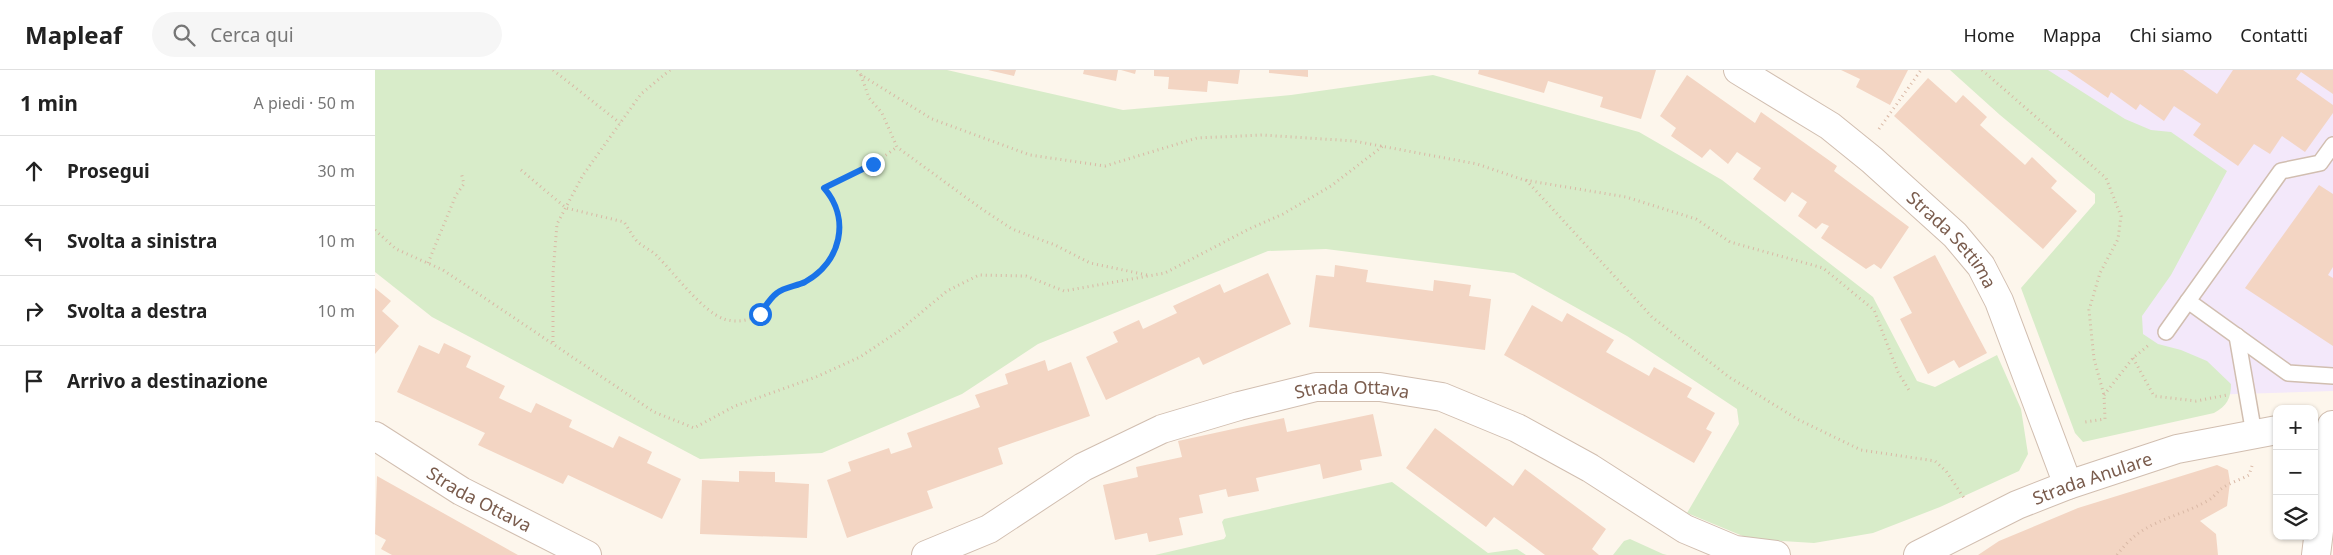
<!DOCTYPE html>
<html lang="it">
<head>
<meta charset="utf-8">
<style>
  body { margin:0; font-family:"Noto Sans",sans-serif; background:#f6f6f6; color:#222 }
  .controls { position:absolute; right:15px; bottom:15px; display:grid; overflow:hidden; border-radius:10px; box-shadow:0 1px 4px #0004 }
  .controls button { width:45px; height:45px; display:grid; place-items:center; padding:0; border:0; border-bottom:1px solid #e0e0e0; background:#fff; color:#222; font:25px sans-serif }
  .stop { position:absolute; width:15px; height:15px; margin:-11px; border:4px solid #1a73e8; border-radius:50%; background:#fff }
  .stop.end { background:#1a73e8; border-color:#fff; box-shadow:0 1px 5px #0008 }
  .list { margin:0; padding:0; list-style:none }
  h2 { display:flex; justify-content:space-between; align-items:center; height:65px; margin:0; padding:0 20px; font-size:21px }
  h2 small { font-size:16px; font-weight:400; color:#767676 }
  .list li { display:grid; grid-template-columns:32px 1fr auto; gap:15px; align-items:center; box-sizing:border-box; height:70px; padding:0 20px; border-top:1px solid #e0e0e0 }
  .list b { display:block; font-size:19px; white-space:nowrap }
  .list em { font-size:16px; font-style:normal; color:#767676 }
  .icon { flex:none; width:28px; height:28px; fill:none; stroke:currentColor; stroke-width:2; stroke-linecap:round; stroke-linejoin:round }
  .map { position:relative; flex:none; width:1958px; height:485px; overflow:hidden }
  header { display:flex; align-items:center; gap:30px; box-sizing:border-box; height:70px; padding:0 25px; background:#fff; border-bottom:1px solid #e0e0e0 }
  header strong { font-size:24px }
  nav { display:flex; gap:28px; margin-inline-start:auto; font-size:18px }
  .search { width:350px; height:45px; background:#f6f6f6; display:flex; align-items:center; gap:12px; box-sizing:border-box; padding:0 18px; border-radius:28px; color:#767676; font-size:19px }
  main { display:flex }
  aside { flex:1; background:#fff }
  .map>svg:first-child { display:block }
  .education { fill:#f3e8fa }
  .green { fill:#d8ecc9 }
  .building { fill:#f3d5c3 }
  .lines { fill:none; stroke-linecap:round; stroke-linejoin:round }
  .lane-casing { stroke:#d1beb0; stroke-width:18 }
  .street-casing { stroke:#d1beb0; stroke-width:30 }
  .path { stroke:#d9b8a5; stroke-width:3; stroke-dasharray:1 4; stroke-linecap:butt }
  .lane { stroke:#fff; stroke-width:15 }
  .street { stroke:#fff; stroke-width:28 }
  .route { stroke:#1a73e8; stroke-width:6 }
  .labels { text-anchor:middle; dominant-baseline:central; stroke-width:4; stroke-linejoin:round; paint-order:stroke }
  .street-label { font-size:18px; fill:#7a5c4d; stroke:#fffaf3 }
</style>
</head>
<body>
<header>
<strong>Mapleaf</strong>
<div class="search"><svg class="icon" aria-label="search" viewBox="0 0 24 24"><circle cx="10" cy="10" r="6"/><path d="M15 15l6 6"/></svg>Cerca qui</div>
<nav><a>Home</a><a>Mappa</a><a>Chi siamo</a><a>Contatti</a></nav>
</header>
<main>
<aside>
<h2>1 min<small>A piedi · 50 m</small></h2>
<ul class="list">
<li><svg class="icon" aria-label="ahead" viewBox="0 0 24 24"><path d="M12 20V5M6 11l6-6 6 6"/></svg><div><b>Prosegui</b></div><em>30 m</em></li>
<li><svg class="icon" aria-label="left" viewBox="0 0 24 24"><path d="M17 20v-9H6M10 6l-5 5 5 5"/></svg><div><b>Svolta a sinistra</b></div><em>10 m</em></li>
<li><svg class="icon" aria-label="right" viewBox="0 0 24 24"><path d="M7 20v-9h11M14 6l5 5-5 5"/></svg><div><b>Svolta a destra</b></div><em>10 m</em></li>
<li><svg class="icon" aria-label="arrive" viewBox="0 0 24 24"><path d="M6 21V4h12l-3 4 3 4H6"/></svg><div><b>Arrivo a destinazione</b></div></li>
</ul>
</aside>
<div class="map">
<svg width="1958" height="485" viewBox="0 0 1958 485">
  <rect width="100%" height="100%" fill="#fdf6ec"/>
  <path class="education" d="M 1649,0 L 1958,0 L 1958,321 L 1829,325 L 1742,260 L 1806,134 Z"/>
  <g class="green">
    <path d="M 0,0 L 572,0 L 748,40 L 916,25 L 1058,5 L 1264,62 L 1347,110 L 1498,227 L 1542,311 L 1560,317 L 1622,285 L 1646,339 L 1653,384 L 1644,401 L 1565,437 L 1498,463 L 1439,473 L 1375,469 L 1312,443 L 1364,354 L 1362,339 L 1252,266 L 1139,203 L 951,179 L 893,181 L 663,274 L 587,324 L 447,383 L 325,389 L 57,247 L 0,202 Z"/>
    <path d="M 1575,0 L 1673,0 L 1750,49 L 1776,60 L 1796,62 L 1852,101 L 1796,205 L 1767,246 L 1768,264 L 1783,274 L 1806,280 L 1832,291 L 1856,314 C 1856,328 1852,336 1839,343 L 1708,372 L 1700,363 L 1646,218 L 1720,133 L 1720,124 L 1625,45 Z"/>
    <path d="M 1017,412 L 1113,483 L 1142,479 L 1151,485 L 780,485 L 849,469 L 851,466 L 847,452 L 849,449 Z"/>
    <path d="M 1255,469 L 1288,484 L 1292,485 L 1238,485 L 1249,471 Z"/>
  </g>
  <g class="building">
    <path d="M 613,0 L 641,0 L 639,6 Z"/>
    <path d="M 709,0 L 743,0 L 741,11 L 708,4 Z"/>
    <path d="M 746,0 L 761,0 L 760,4 Z"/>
    <path d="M 779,0 L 865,0 L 863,14 L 833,11 L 832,22 L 793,19 L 794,7 L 779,6 Z"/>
    <path d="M 894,0 L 933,0 L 933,7 L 894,3 Z"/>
    <path d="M 1104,0 L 1281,0 L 1266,49 L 1225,37 L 1228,27 L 1173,11 L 1169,23 L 1103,4 Z"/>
    <path d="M 1466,0 L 1533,0 L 1515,35 L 1481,17 L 1485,9 Z"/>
    <path d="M 1692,0 L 1808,0 L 1842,24 L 1858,0 L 1958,0 L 1958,24 L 1926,2 L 1921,9 L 1958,35 L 1958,43 L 1930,82 L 1907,66 L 1895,84 L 1879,74 L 1863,96 L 1818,65 L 1826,54 L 1799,36 L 1789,51 L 1765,34 L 1761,40 L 1736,22 L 1733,28 Z"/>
    <path d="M 1312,5 L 1380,53 L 1386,42 L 1462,96 L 1459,101 L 1534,157 L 1506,199 L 1499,194 L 1491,199 L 1446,168 L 1454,156 L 1447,153 L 1441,159 L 1423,146 L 1432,132 L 1417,122 L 1410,132 L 1378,109 L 1386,98 L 1362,82 L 1353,94 L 1335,79 L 1327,88 L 1296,66 L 1301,58 L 1285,46 Z"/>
    <path d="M 1553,8 L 1581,33 L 1588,25 L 1612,47 L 1605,55 L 1650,95 L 1657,87 L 1682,111 L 1676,118 L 1702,141 L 1668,179 L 1519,46 Z"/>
    <path d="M 1944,115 L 1958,124 L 1958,197 L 1953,205 L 1958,208 L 1958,276 L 1870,218 Z"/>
    <path d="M 1560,185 L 1612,283 L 1584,298 L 1579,290 L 1553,304 L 1525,249 L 1537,243 L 1518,207 Z"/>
    <path d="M 960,195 L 993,200 L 991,212 L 1058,221 L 1059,210 L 1096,215 L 1094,226 L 1116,229 L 1110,280 L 934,257 L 941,205 L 959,207 Z"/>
    <path d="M 893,203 L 916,254 L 828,295 L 824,287 L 731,330 L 711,287 L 743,272 L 738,262 L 764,250 L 768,259 L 802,243 L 798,236 L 845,214 L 849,223 Z"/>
    <path d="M 0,218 L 16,231 L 7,241 L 24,256 L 0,284 Z"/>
    <path d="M 1157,235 L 1187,252 L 1192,243 L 1239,270 L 1231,282 L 1274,306 L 1279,297 L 1317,318 L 1312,327 L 1340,343 L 1331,359 L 1337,362 L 1319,393 L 1129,285 Z"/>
    <path d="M 69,273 L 96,286 L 91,297 L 130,316 L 124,328 L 156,343 L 161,333 L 197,350 L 194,357 L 238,378 L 244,366 L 277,382 L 272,393 L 306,409 L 287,449 L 193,405 L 188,414 L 103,375 L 110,363 L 22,322 L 44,275 L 64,284 Z"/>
    <path d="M 670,290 L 673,301 L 696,292 L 715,346 L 623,378 L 628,394 L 552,421 L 558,438 L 472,468 L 452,410 L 476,401 L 473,392 L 514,378 L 516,384 L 537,377 L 532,363 L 605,337 L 600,325 L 633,314 L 630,304 Z"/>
    <path d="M 998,344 L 1007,386 L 985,390 L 987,400 L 948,409 L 945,394 L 881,408 L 884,421 L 853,427 L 851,419 L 824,425 L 828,443 L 804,448 L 808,465 L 774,472 L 772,463 L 740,470 L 728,415 L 763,407 L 761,397 L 807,387 L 803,371 L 909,348 L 912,362 Z"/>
    <path d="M 1060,358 L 1138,416 L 1150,399 L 1231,459 L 1217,479 L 1224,485 L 1170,485 L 1119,447 L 1111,457 L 1031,398 Z"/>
    <path d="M 1842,395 L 1853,400 L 1855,412 L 1852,436 L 1825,451 L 1841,464 L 1843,485 L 1603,485 L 1624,471 L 1703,438 Z"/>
    <path d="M 364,401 L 400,402 L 400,412 L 434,414 L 432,468 L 325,464 L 327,410 L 364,412 Z"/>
    <path d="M 2,406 L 143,485 L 17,485 L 6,479 L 11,470 L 0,464 Z"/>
  </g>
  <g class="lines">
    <g class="lane-casing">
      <g id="lane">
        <path d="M 1958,75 L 1945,93 L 1906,101 L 1813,231 L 1913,303 L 1958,306"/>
        <path d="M 1791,262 L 1813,231"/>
        <path d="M 1862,266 L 1879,364"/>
      </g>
    </g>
    <g class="street-casing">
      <g id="street">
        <path id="s1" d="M 1363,0 L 1455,56 L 1497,90 L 1580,165 L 1606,196 L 1624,231 L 1693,415"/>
        <path id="s2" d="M 0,366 L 86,421 L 212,485"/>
        <path id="s3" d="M 551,485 L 614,459 L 708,397 L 787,359 L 864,336 L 941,317 L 1005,317 L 1067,327 L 1142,358 L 1215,398 L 1310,459 L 1360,480 L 1401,485"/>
        <path id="s4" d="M 1543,485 L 1642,435 L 1693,415 L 1802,379 L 1902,360"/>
        <path d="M 1941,485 L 1957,355"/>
      </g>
    </g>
    <g class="path">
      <path d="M 178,0 L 245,53"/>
      <path d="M 482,0 L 486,5 L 557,49 L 655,85 L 730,96 L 822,68 L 887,65 L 979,71 L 1102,94 L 1149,110 L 1251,127 L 1321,149 L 1355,172 L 1448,198 L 1499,240 L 1523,302 L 1535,322"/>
      <path d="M 1607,0 L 1731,108 L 1746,146 L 1743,169 L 1725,203 L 1714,240 L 1719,289 L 1729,325 L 1730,349 L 1710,352"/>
      <path d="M 486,5 L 494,28 L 507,43 L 522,77 L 604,137 L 637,159 L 680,175 L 715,193 L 772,205"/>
      <path d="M 1504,59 L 1546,0"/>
      <path d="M 146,100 L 191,138 L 249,152 C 254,159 258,168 264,173 C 270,178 278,181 283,187 C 299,203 328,242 349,249 C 361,253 376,251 385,243 C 392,238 395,228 402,223 C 410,217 422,216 431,212 C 466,192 476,149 449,118 L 499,94 L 522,77"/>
      <path d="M 1151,110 L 1277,247 L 1354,307 L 1424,350 L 1486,380 L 1560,391 L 1571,401 L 1589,428"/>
      <path d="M 0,160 L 21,179 L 68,200 L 279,342 L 319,358 L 360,336 L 441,307 L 485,287 L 524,261 L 572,221 L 604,205 L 651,206 L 689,221 L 790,203 L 874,159 L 908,144 L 956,116 L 1008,76"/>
      <path d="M 53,193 L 81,125 L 89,114 L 86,102"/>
      <path d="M 178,272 L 178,203 L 182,154 L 208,105 L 266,24 L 295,0"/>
      <path d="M 1758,288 L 1779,326 L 1821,331 L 1852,325"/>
      <path d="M 1729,325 L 1758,288 L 1775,274"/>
      <path d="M 1742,485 C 1768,449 1799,450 1834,430 C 1839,427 1842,422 1846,419 C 1854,413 1865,410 1874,405 L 1878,393"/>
    </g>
    <use href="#lane" class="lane"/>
    <use href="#street" class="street"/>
  </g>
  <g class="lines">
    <path class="route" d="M 385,244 C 390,237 395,228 402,223 C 409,217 422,216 430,212 C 466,192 476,149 449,118 L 498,94"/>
  </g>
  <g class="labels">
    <g class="street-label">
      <text stroke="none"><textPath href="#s1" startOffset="275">Strada Settima</textPath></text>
      <text stroke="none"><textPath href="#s3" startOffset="464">Strada Ottava</textPath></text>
      <text stroke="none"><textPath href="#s4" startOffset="191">Strada Anulare</textPath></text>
      <text stroke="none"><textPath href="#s2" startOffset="122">Strada Ottava</textPath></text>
    </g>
  </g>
</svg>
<div class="controls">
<button>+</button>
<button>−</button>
<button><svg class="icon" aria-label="layers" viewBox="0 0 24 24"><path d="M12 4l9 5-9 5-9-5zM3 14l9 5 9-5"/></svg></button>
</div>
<div class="stop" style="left:385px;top:244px"></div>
<div class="stop end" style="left:498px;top:94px"></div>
</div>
</main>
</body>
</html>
